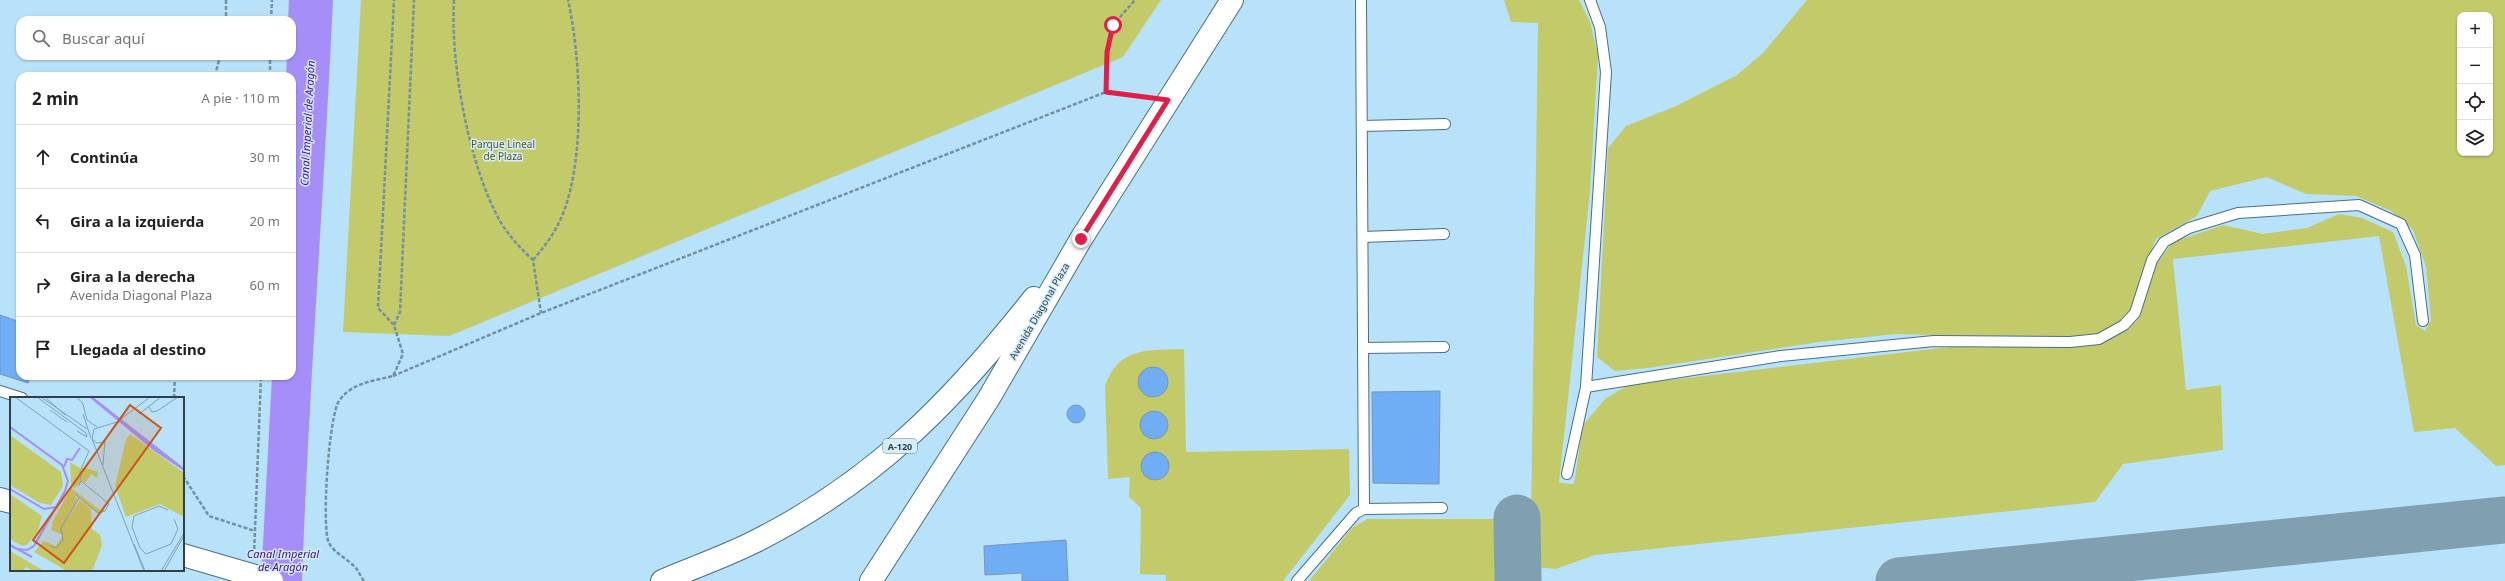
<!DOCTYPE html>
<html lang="es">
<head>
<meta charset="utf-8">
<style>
  body { margin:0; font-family:"Noto Sans",sans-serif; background:#f2f2f2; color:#202124 }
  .controls { position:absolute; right:12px; top:12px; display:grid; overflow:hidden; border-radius:8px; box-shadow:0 1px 3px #0004 }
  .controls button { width:36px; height:36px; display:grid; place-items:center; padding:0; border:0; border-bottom:1px solid #e0e0e0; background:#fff; color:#202124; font:20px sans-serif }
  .stop { position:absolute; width:12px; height:12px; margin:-9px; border:3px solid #e11d48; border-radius:50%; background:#fff }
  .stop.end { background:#e11d48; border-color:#fff; box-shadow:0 1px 4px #0008 }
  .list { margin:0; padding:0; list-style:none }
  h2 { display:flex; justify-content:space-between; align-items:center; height:52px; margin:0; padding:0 16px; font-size:17px }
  h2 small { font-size:13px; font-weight:400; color:#757577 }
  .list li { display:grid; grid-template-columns:26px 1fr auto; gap:12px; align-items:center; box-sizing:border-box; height:64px; padding:0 16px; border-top:1px solid #e0e0e0 }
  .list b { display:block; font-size:15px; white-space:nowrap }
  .list p { margin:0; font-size:13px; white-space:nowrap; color:#757577 }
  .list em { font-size:13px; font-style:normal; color:#757577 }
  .icon { flex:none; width:22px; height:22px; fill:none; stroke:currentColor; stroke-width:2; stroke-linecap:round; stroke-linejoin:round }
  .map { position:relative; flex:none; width:2505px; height:581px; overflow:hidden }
  .search { position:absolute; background:#fff; box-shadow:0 1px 3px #0004; left:16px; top:16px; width:280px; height:44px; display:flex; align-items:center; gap:10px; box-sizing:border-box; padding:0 14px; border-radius:12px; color:#757577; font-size:15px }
  .panel { position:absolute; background:#fff; box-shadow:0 1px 3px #0004; left:16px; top:72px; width:280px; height:308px; border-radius:12px }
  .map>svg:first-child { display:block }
  .green { fill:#c3ca69; fill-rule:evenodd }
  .water { fill:#a68ef8 }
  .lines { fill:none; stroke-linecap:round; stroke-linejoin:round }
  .taxiway { stroke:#80a0b2; stroke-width:47 }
  .building { fill:#6faef4; stroke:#7b94b3 }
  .service-casing { stroke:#497084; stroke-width:12 }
  .primary-casing { stroke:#497084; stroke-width:24 }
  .trunk-casing { stroke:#497084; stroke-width:24 }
  .path { stroke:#7390a0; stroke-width:2.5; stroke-dasharray:4 2; stroke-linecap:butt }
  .service { stroke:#fff; stroke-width:10 }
  .primary { stroke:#fff; stroke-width:22 }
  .trunk { stroke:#fff; stroke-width:22 }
  .trunk-bridge-casing { stroke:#497084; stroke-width:24; stroke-linecap:butt }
  .trunk-bridge { stroke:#fff; stroke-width:22 }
  .route { stroke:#e11d48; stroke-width:5 }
  .labels { text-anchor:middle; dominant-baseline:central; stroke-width:3; stroke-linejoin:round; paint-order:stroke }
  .shield { fill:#d4edfa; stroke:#60747e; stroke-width:1 }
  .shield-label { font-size:9px; font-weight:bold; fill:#2f4049 }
  .park-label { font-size:10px; fill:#525521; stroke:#d4edfa }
  .street-label { font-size:10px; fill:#2f4049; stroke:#d4edfa }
  .water-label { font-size:11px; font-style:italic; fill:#420a8c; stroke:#d4edfa }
  .inset-river { fill:none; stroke:#a68ef8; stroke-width:2 }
  .inset-road { fill:none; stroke:#81a1b3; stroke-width:1 }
  .view { fill:#cc5515; fill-opacity:0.15; stroke:#cc5515; stroke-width:2 }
  .inset-edge { fill:none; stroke:#2f4049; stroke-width:2 }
</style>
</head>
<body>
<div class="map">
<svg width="2505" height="581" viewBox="0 0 2505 581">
  <rect width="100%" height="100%" fill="#b8e2f9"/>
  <g class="green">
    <path d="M 361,0 L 1161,0 L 1123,57 L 449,336 L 343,332 Z"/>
    <path d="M 1504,0 L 1579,0 L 1590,22 L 1598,55 L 1590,191 L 1559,483 L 1574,484 L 1583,425 L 1605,399 L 1628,385 L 1958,346 L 2000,342 L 2084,346 L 2111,339 L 2137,321 L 2154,267 L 2173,242 L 2223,225 L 2263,234 L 2307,228 L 2339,214 L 2362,218 L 2393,232 L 2406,266 L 2416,325 L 2425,331 L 2431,320 L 2426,267 L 2413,230 L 2391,211 L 2356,196 L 2306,194 L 2267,177 L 2210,191 L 2197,216 L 2156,239 L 2145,266 L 2130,311 L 2116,325 L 2095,335 L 2065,339 L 1897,334 L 1819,342 L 1648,368 L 1615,371 L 1597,357 L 1608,148 L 1626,126 L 1676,106 L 1737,75 L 1763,53 L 1807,0 L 2505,0 L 2505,465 L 2496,466 L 2455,428 L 2414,432 L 2379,236 L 2173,259 L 2186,390 L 2221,385 L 2223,450 L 2123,464 L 2095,502 L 1595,555 L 1556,569 L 1533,567 L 1531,518 L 1538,23 L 1511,22 ZM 2460,15 L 2490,15 L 2490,153 L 2460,153 Z"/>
    <path d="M 1184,349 L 1186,452 L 1349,449 L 1350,495 L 1283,581 L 1166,581 L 1166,575 L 1140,574 L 1141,508 L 1129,497 L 1130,477 L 1108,479 L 1105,386 C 1118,347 1149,350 1184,349 Z"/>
    <path d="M 1367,519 L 1494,519 L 1499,527 L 1499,581 L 1309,581 L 1352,528 Z"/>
  </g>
  <path class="water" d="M 289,0 L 333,0 C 324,194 309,387 302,581 L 261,581 L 272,376 L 292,376 L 292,76 L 286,76 L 287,56 L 292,56 L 292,20 L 288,20 Z"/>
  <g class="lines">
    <g class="taxiway">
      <path d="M 1517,518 L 1518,581"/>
      <path d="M 1899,581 L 2505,520"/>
    </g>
  </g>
  <g class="building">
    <path d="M 0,315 L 20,322 L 20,376 L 31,376 L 28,383 L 0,374 Z"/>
    <circle cx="1153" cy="382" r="15"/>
    <path d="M 1440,391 L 1439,484 L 1373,483 L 1372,392 Z"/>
    <circle cx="1076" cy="414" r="9"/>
    <circle cx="1154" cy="425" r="14"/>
    <circle cx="1155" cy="466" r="14"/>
    <path d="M 1066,540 L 1068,581 L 1022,581 L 1022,573 L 985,575 L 984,546 Z"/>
  </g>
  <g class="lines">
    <g class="service-casing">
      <g id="service">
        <path d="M 1361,0 L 1364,509"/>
        <path d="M 1362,126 L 1445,124"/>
        <path d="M 1363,237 L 1444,234"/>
        <path d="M 1363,348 L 1444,347"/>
        <path d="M 1586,387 L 1781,356 L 1934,341 L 2070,342 L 2099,339 L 2124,325 L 2135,313 L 2152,260 L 2164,242 L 2189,228 L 2238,213 L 2359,205 L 2401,224 L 2415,255 L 2423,321"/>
        <path d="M 0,391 L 22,398"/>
        <path d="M 1567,474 L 1586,387 L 1606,72 L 1600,27 L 1590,0"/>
        <path d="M 1297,581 L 1356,513 L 1364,509 L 1442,508"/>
      </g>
    </g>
    <g class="primary-casing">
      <g id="primary">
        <path d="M 662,581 C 692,568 724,557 754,542 C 874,482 952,402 1034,298"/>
        <path d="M 871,581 L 989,398 L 1081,239 L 1232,0"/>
      </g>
    </g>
    <g class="trunk-casing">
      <g id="trunk">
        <path d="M 0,499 L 11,502"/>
        <path d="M 183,555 L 231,569"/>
      </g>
    </g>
    <g class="path">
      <path d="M 226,0 L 226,20"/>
      <path d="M 454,0 C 450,63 469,166 500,221 C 509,236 520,248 533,260 L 541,313"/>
      <path d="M 271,20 L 272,0"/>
      <path d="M 215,76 L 220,56"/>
      <path d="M 270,76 L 270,56"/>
      <path d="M 1106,92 L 1107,52 L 1113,25 L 1135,0"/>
      <path d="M 533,260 C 546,245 557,230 564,211 C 585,155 581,58 568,0"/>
      <path d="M 394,325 L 400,312 L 414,0"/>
      <path d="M 393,376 L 541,313 L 1106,92 L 1148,97"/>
      <path d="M 174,398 L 175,376"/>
      <path d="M 183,476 L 209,516 L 255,531"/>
      <path d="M 254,555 L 261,376"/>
      <path d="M 364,581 C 361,577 359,572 356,568 C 349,560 334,553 329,543 C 321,528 329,415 339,401 C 351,383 373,381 393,376 L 403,354 L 394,325 L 378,308 L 394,0"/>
    </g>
    <use href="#service" class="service"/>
    <use href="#primary" class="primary"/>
    <use href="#trunk" class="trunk"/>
    <g class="trunk-bridge-casing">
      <path id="trunk-bridge" d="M 231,569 L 272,581"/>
    </g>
    <use href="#trunk-bridge" class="trunk-bridge"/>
  </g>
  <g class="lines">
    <path class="route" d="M 1081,239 L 1168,100 L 1106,92 L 1107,52 L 1113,25"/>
  </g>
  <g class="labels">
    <rect class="shield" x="883" y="439" width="34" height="14" rx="3"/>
    <g class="shield-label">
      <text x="900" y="446">A-120</text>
    </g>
    <g class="park-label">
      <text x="503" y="144">Parque Lineal<tspan x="503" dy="12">de Plaza</tspan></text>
    </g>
    <g class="street-label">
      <text transform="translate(1039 311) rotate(-60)">Avenida Diagonal Plaza</text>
    </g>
    <g class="water-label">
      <text transform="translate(307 123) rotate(-87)">Canal Imperial de Aragón</text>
      <text x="283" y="553">Canal Imperial<tspan x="283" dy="13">de Aragón</tspan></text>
    </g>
  </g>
  <g transform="translate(10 397)">
    <rect width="174" height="174" fill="#b8e2f9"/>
    <path d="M 120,37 L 174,76 L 174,120 L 150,107 L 116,120 L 105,89 L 116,42 ZM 0,38 L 51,75 L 53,89 L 41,108 L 30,106 L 0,88 ZM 60,65 L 70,71 L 70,84 L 65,91 L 61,89 ZM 73,70 L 88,75 L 87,81 L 81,77 L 75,86 L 72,84 L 70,75 ZM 61,91 L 90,113 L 95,113 L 92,116 L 86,115 L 64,97 L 67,103 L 56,124 L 70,103 L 81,112 L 82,132 L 90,138 L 92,148 L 83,172 L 78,174 L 57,174 L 24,155 L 34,144 L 46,149 L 53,138 L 41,133 L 43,124 ZM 0,97 L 32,119 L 28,134 L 17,148 L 12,149 L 0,142 ZM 0,154 L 34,174 L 23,174 L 16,170 L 13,174 L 0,174 Z" fill="#c3ca69"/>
    <path d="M 79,0 L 83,0 L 174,71 L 174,74 L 143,53 Z" fill="#a68ef8"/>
    <path class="inset-river" d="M 0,30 L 52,68 L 58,84 L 55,94 L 24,149 L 17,153 L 8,152M 54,70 L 57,62 L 62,63 L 70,51M 0,92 L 34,112 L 46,110M 0,148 L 22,160"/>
    <path class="inset-road" d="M 5,0 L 79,54 L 70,74 L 71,84 L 68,89M 27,0 L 76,36 L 77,40 L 67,34M 31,0 L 77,32M 35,0 L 55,18M 67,0 L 73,7 L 77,23 L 87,30M 139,10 L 142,15 L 147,14 L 168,0M 40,13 L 57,25M 73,17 L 81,41M 129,17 L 151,0M 107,25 L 93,45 L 87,46 L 82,42 L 84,32 L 107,25 L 140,0M 82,42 L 134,174M 93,68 L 95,43M 65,97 L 88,116 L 95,114 L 99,107 L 71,84M 158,113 L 149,109 L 124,119 L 122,130 L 130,151 L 136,157 L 161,147 L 168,132 L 164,122M 124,147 L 135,174M 40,149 L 46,151 L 53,143 L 51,131 L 69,101M 151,174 L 174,136M 154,174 L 174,139"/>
    <path class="view" d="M 120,8 L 151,31 L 54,166 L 23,143 Z"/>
    <rect width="174" height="174" class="inset-edge"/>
  </g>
</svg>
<div class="controls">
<button>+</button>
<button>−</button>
<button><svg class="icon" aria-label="locate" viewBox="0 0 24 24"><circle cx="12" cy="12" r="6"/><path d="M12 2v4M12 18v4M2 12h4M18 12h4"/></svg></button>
<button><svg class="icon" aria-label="layers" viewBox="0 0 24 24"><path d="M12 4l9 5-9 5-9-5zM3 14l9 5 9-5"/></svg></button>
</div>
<div class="stop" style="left:1113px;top:25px"></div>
<div class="stop end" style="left:1081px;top:239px"></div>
<div class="search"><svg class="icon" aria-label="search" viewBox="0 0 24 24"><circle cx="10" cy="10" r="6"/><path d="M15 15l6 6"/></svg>Buscar aquí</div>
<section class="panel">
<h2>2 min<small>A pie · 110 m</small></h2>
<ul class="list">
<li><svg class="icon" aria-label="ahead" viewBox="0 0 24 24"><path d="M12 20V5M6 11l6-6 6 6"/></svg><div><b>Continúa</b></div><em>30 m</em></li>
<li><svg class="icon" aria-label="left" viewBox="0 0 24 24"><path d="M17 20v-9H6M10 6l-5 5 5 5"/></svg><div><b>Gira a la izquierda</b></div><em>20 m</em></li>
<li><svg class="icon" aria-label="right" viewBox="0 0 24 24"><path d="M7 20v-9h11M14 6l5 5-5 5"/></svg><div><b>Gira a la derecha</b><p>Avenida Diagonal Plaza</p></div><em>60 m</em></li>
<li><svg class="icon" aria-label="arrive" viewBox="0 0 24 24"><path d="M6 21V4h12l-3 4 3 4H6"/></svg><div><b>Llegada al destino</b></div></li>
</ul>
</section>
</div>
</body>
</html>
